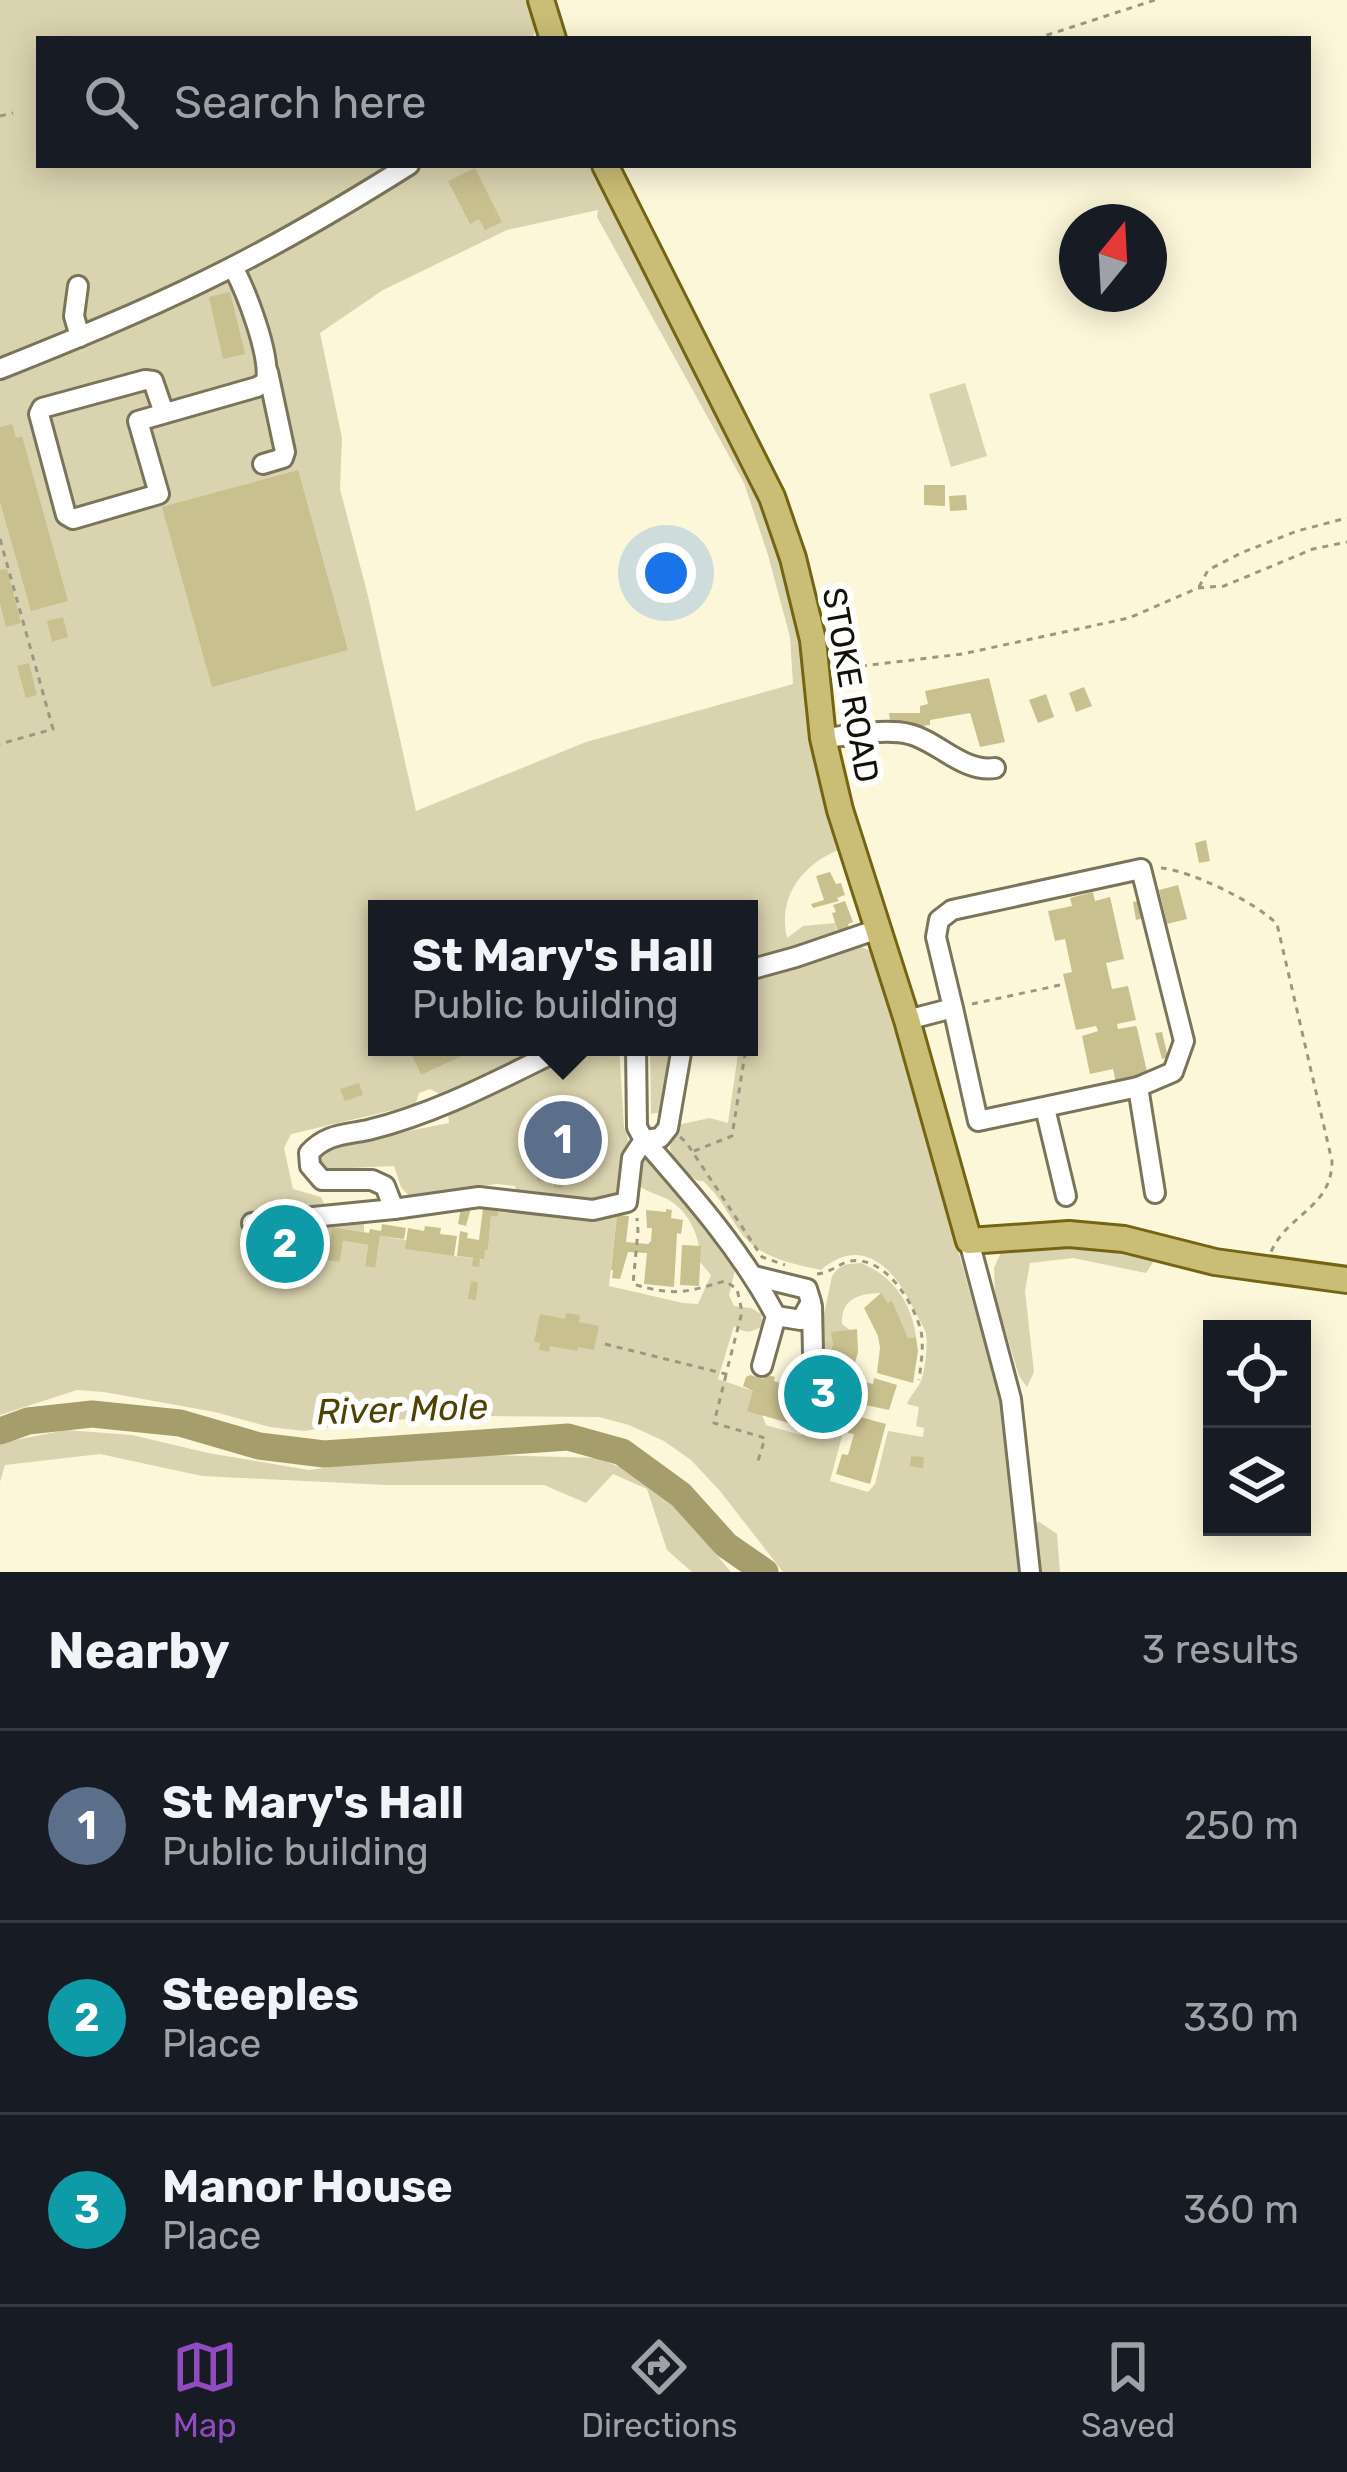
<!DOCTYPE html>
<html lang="en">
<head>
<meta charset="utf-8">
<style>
  body { margin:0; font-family:Rubik,sans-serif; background:#242831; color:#f1f3f6 }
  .controls { position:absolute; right:36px; bottom:36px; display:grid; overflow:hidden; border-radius:0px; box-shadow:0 6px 30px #0003 }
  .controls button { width:108px; height:108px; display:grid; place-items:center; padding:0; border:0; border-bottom:3px solid #363941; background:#171b24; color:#f1f3f6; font:60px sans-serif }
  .compass { position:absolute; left:1059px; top:204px; width:108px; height:108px; border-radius:50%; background:#171b24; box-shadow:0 6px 30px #0003; rotate:18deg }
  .you { position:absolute; left:666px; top:573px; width:42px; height:42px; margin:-30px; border:9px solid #fff; border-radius:50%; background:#1a73e8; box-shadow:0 0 0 18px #1a73e833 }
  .badge { display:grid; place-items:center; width:78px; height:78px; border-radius:50%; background:#8f4bbf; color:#fff; font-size:39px; font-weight:700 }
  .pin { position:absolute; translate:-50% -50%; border:6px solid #fff; box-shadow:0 3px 12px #0006 }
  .popup { position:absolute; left:368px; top:900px; width:390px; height:156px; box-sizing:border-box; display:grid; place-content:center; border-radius:0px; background:#171b24; filter:drop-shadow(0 3px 9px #0005); font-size:39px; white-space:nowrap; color:#9ea1a6 }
  .popup b { font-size:45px; color:#f1f3f6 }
  .popup::after { content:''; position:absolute; left:50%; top:100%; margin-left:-24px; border:24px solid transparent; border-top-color:#171b24 }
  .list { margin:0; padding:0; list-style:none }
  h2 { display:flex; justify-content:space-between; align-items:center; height:156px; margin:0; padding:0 48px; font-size:51px }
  h2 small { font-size:39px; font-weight:400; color:#9ea1a6 }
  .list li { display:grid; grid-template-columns:78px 1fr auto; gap:36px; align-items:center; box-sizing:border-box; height:192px; padding:0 48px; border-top:3px solid #363941 }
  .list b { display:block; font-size:45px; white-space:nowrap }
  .list p { margin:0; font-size:39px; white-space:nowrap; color:#9ea1a6 }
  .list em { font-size:39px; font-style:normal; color:#9ea1a6 }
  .icon { flex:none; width:66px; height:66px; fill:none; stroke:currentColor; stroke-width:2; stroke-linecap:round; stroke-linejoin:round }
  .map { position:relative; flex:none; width:1347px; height:1572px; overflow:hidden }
  .search { position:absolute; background:#171b24; box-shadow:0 6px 30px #0003; left:36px; right:36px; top:36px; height:132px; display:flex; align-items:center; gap:30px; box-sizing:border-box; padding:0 42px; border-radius:0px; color:#9ea1a6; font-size:45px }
  .sheet { height:732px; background:#171b24 }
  nav { display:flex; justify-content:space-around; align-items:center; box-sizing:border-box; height:168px; border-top:3px solid #363941; background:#171b24; font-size:33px; color:#9ea1a6 }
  nav a { display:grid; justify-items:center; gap:6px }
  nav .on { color:#8f4bbf }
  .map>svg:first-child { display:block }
  .green { fill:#dad3af; fill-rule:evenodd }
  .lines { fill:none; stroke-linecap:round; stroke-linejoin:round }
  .river { stroke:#a69d6d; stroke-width:27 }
  .building { fill:#c9c08f }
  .minor-casing { stroke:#7a755a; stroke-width:24 }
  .major-casing { stroke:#736513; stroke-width:30 }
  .path { stroke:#9b9882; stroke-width:3; stroke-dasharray:6 6; stroke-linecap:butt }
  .minor { stroke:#fff; stroke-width:18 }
  .major { stroke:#cabe76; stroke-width:24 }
  .labels { text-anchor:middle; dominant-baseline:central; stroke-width:12; stroke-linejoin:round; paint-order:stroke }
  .street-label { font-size:33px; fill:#131107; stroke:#fff }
  .water-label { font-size:36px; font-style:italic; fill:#4d4303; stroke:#fff }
</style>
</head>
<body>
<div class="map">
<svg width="1347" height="1572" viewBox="0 0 1347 1572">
  <rect width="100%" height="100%" fill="#fcf7d9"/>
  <g class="green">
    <path d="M 0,0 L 530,0 L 537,25 L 532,39 L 39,39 L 39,165 L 597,165 L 620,205 L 790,562 L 841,849 C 803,863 777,897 787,938 L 803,926 L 835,923 L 838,936 L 749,964 L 749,909 L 377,909 L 377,1047 L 408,1047 L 421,1075 L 482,1047 L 546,1047 L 442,1095 L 430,1089 L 419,1093 L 415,1105 L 291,1134 L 284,1148 L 293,1189 L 321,1197 L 326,1208 L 274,1228 L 276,1261 L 301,1261 L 301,1270 L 316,1267 L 322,1223 L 364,1219 L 364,1232 L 332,1227 L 327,1259 L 340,1262 L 343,1241 L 368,1245 L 365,1265 L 374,1268 L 380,1236 L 406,1240 L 406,1249 L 483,1260 L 485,1250 L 488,1249 L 491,1216 L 497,1216 L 498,1209 L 617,1215 L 609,1286 L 683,1303 L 698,1304 L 711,1275 L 700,1262 C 701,1239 690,1211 667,1199 C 657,1194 649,1193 639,1186 L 642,1157 L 650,1155 L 736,1266 L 729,1295 L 734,1306 L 751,1308 L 761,1314 L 763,1326 C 749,1333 746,1334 734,1326 L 718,1379 L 753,1391 L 766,1425 L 801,1435 L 809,1428 L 813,1417 L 825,1420 L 830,1404 L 849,1410 L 830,1481 L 868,1492 L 875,1484 L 888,1431 L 923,1437 L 924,1428 L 916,1426 L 919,1407 L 907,1404 C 911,1394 917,1390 921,1381 C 925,1369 928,1346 926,1334 C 924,1326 917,1316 913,1308 C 895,1269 862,1234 821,1270 C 796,1264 769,1260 749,1242 C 733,1226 725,1203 709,1187 C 698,1175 706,1186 693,1178 C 668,1163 665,1146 677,1122 L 682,1124 L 710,1118 L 728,1123 L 739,1047 L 749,1047 L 749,979 L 842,947 L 861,947 L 879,954 L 931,1157 L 1001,1400 L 1022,1572 L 783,1572 L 720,1491 L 691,1460 L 664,1441 L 629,1425 L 599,1417 L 483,1416 L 370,1421 L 304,1431 L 270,1427 L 215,1412 L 104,1392 L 77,1390 L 0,1415 ZM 598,210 L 597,217 L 744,483 L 768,555 L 790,637 L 793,684 L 586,742 L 416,811 L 368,596 L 340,489 L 342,438 L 320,333 L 383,290 L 507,230 Z"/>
    <path d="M 965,383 L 987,456 L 951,467 L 929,394 Z"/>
    <path d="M 580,1047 L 619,1047 L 624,1127 C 633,1146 630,1181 619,1198 C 583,1201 551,1198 516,1190 L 515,1186 L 497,1184 L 458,1189 L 411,1198 L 401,1187 L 394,1166 L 328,1169 L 318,1158 L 322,1148 L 449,1123 L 448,1112 Z"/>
    <path d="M 650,1047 L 671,1047 L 662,1112 L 651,1114 Z"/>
    <path d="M 1047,1240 L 1146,1253 L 1154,1261 L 1146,1273 L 1073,1258 L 1030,1263 L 1025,1291 L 1034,1372 L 1027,1387 L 1019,1376 L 995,1296 L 994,1268 L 1002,1250 Z"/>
    <path d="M 861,1263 C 893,1276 912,1303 916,1337 L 908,1338 L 892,1300 L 888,1303 L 880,1293 C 859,1294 841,1298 842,1324 L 850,1330 L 833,1344 L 829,1356 L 821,1350 L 819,1339 L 832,1276 C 840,1264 847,1264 861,1263 Z"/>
    <path d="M 66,1430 L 132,1435 L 208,1453 L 309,1470 L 385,1459 L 490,1455 L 597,1458 L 645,1477 L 691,1524 L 731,1572 L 692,1572 L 667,1550 L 647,1489 L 613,1474 L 586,1503 L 544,1485 L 387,1485 L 202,1476 L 100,1454 L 5,1465 L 0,1482 L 0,1443 Z"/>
    <path d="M 1038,1521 L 1057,1534 L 1060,1572 L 1038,1572 L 1035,1535 Z"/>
  </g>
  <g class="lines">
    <path class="river" d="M 0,1431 L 28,1421 L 92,1414 L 180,1423 L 259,1446 L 324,1454 L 568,1437 L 622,1452 L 681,1495 L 726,1545 L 765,1572"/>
  </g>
  <g class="building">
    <path d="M 475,168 L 502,222 L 485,230 L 479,219 L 470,224 L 448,181 Z"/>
    <path d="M 230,292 L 245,354 L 223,359 L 209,297 Z"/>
    <path d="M 12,424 L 16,438 L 22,436 L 68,601 L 31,611 L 0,502 L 0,427 Z"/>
    <path d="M 298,470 L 348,650 L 212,687 L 162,507 Z"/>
    <path d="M 924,485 L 945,485 L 945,506 L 924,505 Z"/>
    <path d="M 966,495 L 967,510 L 950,511 L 949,496 Z"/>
    <path d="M 7,569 L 21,623 L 6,627 L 0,603 L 0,570 Z"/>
    <path d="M 63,617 L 68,637 L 52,642 L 47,621 Z"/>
    <path d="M 29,663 L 37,695 L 26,698 L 17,666 Z"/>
    <path d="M 989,678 L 1005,742 L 980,747 L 970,713 L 930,720 L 930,725 L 891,730 L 889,713 L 920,713 L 920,706 L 928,704 L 925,691 Z"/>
    <path d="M 1084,687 L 1092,706 L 1076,712 L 1069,693 Z"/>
    <path d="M 1046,694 L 1054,717 L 1038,723 L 1029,700 Z"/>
    <path d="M 1206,840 L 1210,861 L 1199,863 L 1195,843 Z"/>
    <path d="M 830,872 L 836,884 L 841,883 L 845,895 L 837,898 L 839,901 L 813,908 L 811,904 L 824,900 L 816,876 Z"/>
    <path d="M 1178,885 L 1187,919 L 1167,924 L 1159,890 Z"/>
    <path d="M 1093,892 L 1095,901 L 1110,897 L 1124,959 L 1106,963 L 1112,989 L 1128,986 L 1136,1020 L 1117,1024 L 1118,1029 L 1136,1026 L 1137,1028 L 1148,1076 L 1116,1083 L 1113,1069 L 1090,1074 L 1082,1036 L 1098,1031 L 1096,1026 L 1076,1030 L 1063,974 L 1072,972 L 1065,939 L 1055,941 L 1048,911 L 1072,906 L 1070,898 Z"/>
    <path d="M 845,901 L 853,922 L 848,924 L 849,929 L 838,932 L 832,913 L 836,912 L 833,905 Z"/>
    <path d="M 1141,901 L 1144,918 L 1136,920 L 1133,902 Z"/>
    <path d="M 1162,1032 L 1168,1057 L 1162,1059 L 1155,1033 Z"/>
    <path d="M 408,1047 L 482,1047 L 421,1075 Z"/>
    <path d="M 359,1083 L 363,1095 L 345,1101 L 340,1089 Z"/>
    <path d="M 552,1122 L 577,1124 L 572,1184 L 563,1184 L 563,1188 L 554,1187 L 554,1182 L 537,1181 L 539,1156 L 550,1157 Z"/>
    <path d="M 461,1208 L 471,1208 L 466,1226 L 458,1224 Z"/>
    <path d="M 483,1208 L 498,1209 L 498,1216 L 491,1216 L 488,1250 L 485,1250 L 484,1260 L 480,1259 L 479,1267 L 472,1266 L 473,1258 L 457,1256 L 460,1231 L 468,1233 L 467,1238 L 479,1240 Z"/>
    <path d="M 666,1209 L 672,1210 L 671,1218 L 683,1220 L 681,1234 L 677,1233 L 674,1287 L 644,1284 L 647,1253 L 628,1252 L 620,1279 L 612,1278 L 613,1270 L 611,1270 L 617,1215 L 629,1216 L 626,1242 L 648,1244 L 651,1241 L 652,1228 L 647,1228 L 646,1210 L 666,1212 Z"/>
    <path d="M 382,1224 L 406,1228 L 404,1239 L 380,1236 L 375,1268 L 365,1266 L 368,1245 L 343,1241 L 340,1262 L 327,1260 L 332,1227 L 369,1233 L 370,1229 L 381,1231 Z"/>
    <path d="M 425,1226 L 441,1228 L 440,1234 L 457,1236 L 454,1256 L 405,1249 L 408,1228 L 424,1231 Z"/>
    <path d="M 293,1227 L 296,1260 L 276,1261 L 274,1228 Z"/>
    <path d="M 682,1245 L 701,1246 L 699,1286 L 680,1285 Z"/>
    <path d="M 471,1281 L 478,1282 L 476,1300 L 468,1299 Z"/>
    <path d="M 881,1293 L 888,1303 L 892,1300 L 908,1338 L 916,1337 L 918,1351 L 913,1383 L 877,1373 L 880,1348 L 878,1336 L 864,1308 Z"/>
    <path d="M 566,1313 L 580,1315 L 579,1322 L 599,1326 L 594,1350 L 578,1347 L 577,1351 L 550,1346 L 549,1352 L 539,1350 L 540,1343 L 534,1342 L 540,1314 L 565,1319 Z"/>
    <path d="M 857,1329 L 858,1352 L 855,1363 L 829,1356 L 833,1344 L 831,1332 Z"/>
    <path d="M 801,1356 L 864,1374 L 862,1381 L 873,1384 L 874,1378 L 897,1385 L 889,1410 L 842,1400 L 840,1407 L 830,1404 L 825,1421 L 813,1417 L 809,1429 L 747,1411 L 753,1391 L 743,1386 L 746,1377 L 750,1375 L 764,1379 L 765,1374 L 775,1377 L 774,1381 L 792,1387 Z"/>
    <path d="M 853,1415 L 886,1424 L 870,1484 L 836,1474 L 842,1454 L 848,1455 L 854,1434 L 848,1433 Z"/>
    <path d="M 911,1456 L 924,1457 L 923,1468 L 910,1466 Z"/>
  </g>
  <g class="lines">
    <g class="minor-casing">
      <g id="minor">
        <path d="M 78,286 L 74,316 L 80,337"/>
        <path d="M 0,369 C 70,341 139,313 206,280 C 276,246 344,206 409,165"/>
        <path d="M 164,413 L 153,381 L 145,380 L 42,408 L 39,414 L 66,515 L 73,519 L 159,494 L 138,421 L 257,387 L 266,382 C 271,355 246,291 233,267"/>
        <path d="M 263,464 L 283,458 L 285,452 L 268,372"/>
        <path d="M 823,738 C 850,736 883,728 909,734 C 938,741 963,773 995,768"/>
        <path d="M 749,970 L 796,957 L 878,929"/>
        <path d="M 907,1020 L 953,1008 L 978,1121 L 1138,1087 L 1173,1072 L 1184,1041 L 1141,869 L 952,910 L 939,920 L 936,937 L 953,1008"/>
        <path d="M 682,1047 L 668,1128 L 660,1138 L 644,1140 C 693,1196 741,1250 776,1316 L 762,1366"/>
        <path d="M 1138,1087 L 1155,1193"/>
        <path d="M 1045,1108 L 1066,1196"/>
        <path d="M 394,1209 L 385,1186 L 372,1180 L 322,1180 L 310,1166 L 309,1153 C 326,1134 344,1135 368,1130 C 438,1113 502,1078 566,1047"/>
        <path d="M 252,1223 L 394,1209 L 479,1197 L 593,1210 L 627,1202 L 632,1158 L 644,1140 L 637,1127 L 636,1047"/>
        <path d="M 969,1241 L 1011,1399 L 1030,1572"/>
        <path d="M 754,1276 L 807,1289 L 811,1302 L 801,1320 L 776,1316"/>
        <path d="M 812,1306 L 813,1353"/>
      </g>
    </g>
    <g class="major-casing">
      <g id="major">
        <path d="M 541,0 L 553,39"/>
        <path d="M 605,165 L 772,497 L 793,558 L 813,640 L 823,738 L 840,810 L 907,1020 L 969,1241 L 1069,1234 L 1124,1239 L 1215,1262 L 1347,1280"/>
      </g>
    </g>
    <g class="path">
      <path d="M 1035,39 L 1155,0"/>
      <path d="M 0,116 L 13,113"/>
      <path d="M 0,539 L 53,729 L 0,744"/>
      <path d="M 1199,587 L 1208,570 L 1241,553 L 1297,531 L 1347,518"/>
      <path d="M 837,669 L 962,654 L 1129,618 L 1198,588 L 1224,586 L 1313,549 L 1347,542"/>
      <path d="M 1161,868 C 1192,871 1255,902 1277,924 L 1332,1161 C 1332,1208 1287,1214 1271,1252"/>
      <path d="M 972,1004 L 1065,984"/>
      <path d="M 749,1005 L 752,1009 L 749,1026"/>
      <path d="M 680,1137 L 686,1142 L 762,1257 L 785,1265"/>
      <path d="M 694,1151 L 732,1136 L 746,1047"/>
      <path d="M 817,1274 C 834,1273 841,1258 861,1261 C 890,1265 914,1304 921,1331 C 924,1347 921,1364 919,1380"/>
      <path d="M 605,1344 L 726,1374 L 742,1312 L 737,1289 L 725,1281 C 684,1293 674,1296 633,1284 L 638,1231 L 637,1218"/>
      <path d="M 726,1375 L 714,1423 L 765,1438 L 758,1461"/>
    </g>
    <use href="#minor" class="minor"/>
    <use href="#major" class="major"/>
  </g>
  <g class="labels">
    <g class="street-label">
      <text transform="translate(851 685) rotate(80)">STOKE ROAD</text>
    </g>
    <g class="water-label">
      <text transform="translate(402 1409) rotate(-2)">River Mole</text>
    </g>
  </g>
</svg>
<div class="controls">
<button><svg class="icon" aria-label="locate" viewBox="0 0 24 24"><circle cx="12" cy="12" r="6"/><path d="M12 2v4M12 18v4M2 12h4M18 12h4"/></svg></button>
<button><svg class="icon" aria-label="layers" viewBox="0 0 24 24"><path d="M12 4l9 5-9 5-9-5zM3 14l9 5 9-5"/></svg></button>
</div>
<svg class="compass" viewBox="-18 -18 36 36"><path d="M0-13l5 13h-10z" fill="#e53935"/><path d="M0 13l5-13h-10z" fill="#9ea1a6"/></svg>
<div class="you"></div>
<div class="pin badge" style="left:563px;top:1140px;background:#5c6f8a">1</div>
<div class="popup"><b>St Mary's Hall</b>Public building</div>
<div class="pin badge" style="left:285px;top:1244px;background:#0f9aa8">2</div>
<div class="pin badge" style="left:823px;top:1394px;background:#0f9aa8">3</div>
<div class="search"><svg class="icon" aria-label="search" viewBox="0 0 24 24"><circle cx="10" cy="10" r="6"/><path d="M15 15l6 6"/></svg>Search here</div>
</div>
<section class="sheet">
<h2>Nearby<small>3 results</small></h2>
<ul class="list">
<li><span class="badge" style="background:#5c6f8a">1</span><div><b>St Mary's Hall</b><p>Public building</p></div><em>250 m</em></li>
<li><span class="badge" style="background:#0f9aa8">2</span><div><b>Steeples</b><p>Place</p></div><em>330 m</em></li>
<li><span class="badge" style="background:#0f9aa8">3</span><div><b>Manor House</b><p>Place</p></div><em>360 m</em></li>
</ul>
</section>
<nav>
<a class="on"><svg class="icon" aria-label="map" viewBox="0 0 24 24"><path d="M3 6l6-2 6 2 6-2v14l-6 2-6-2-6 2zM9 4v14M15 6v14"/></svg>Map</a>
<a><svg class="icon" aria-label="directions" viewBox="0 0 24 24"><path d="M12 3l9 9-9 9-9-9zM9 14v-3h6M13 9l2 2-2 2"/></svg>Directions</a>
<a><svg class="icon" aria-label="saved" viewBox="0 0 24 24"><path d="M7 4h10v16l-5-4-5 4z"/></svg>Saved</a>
</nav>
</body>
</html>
